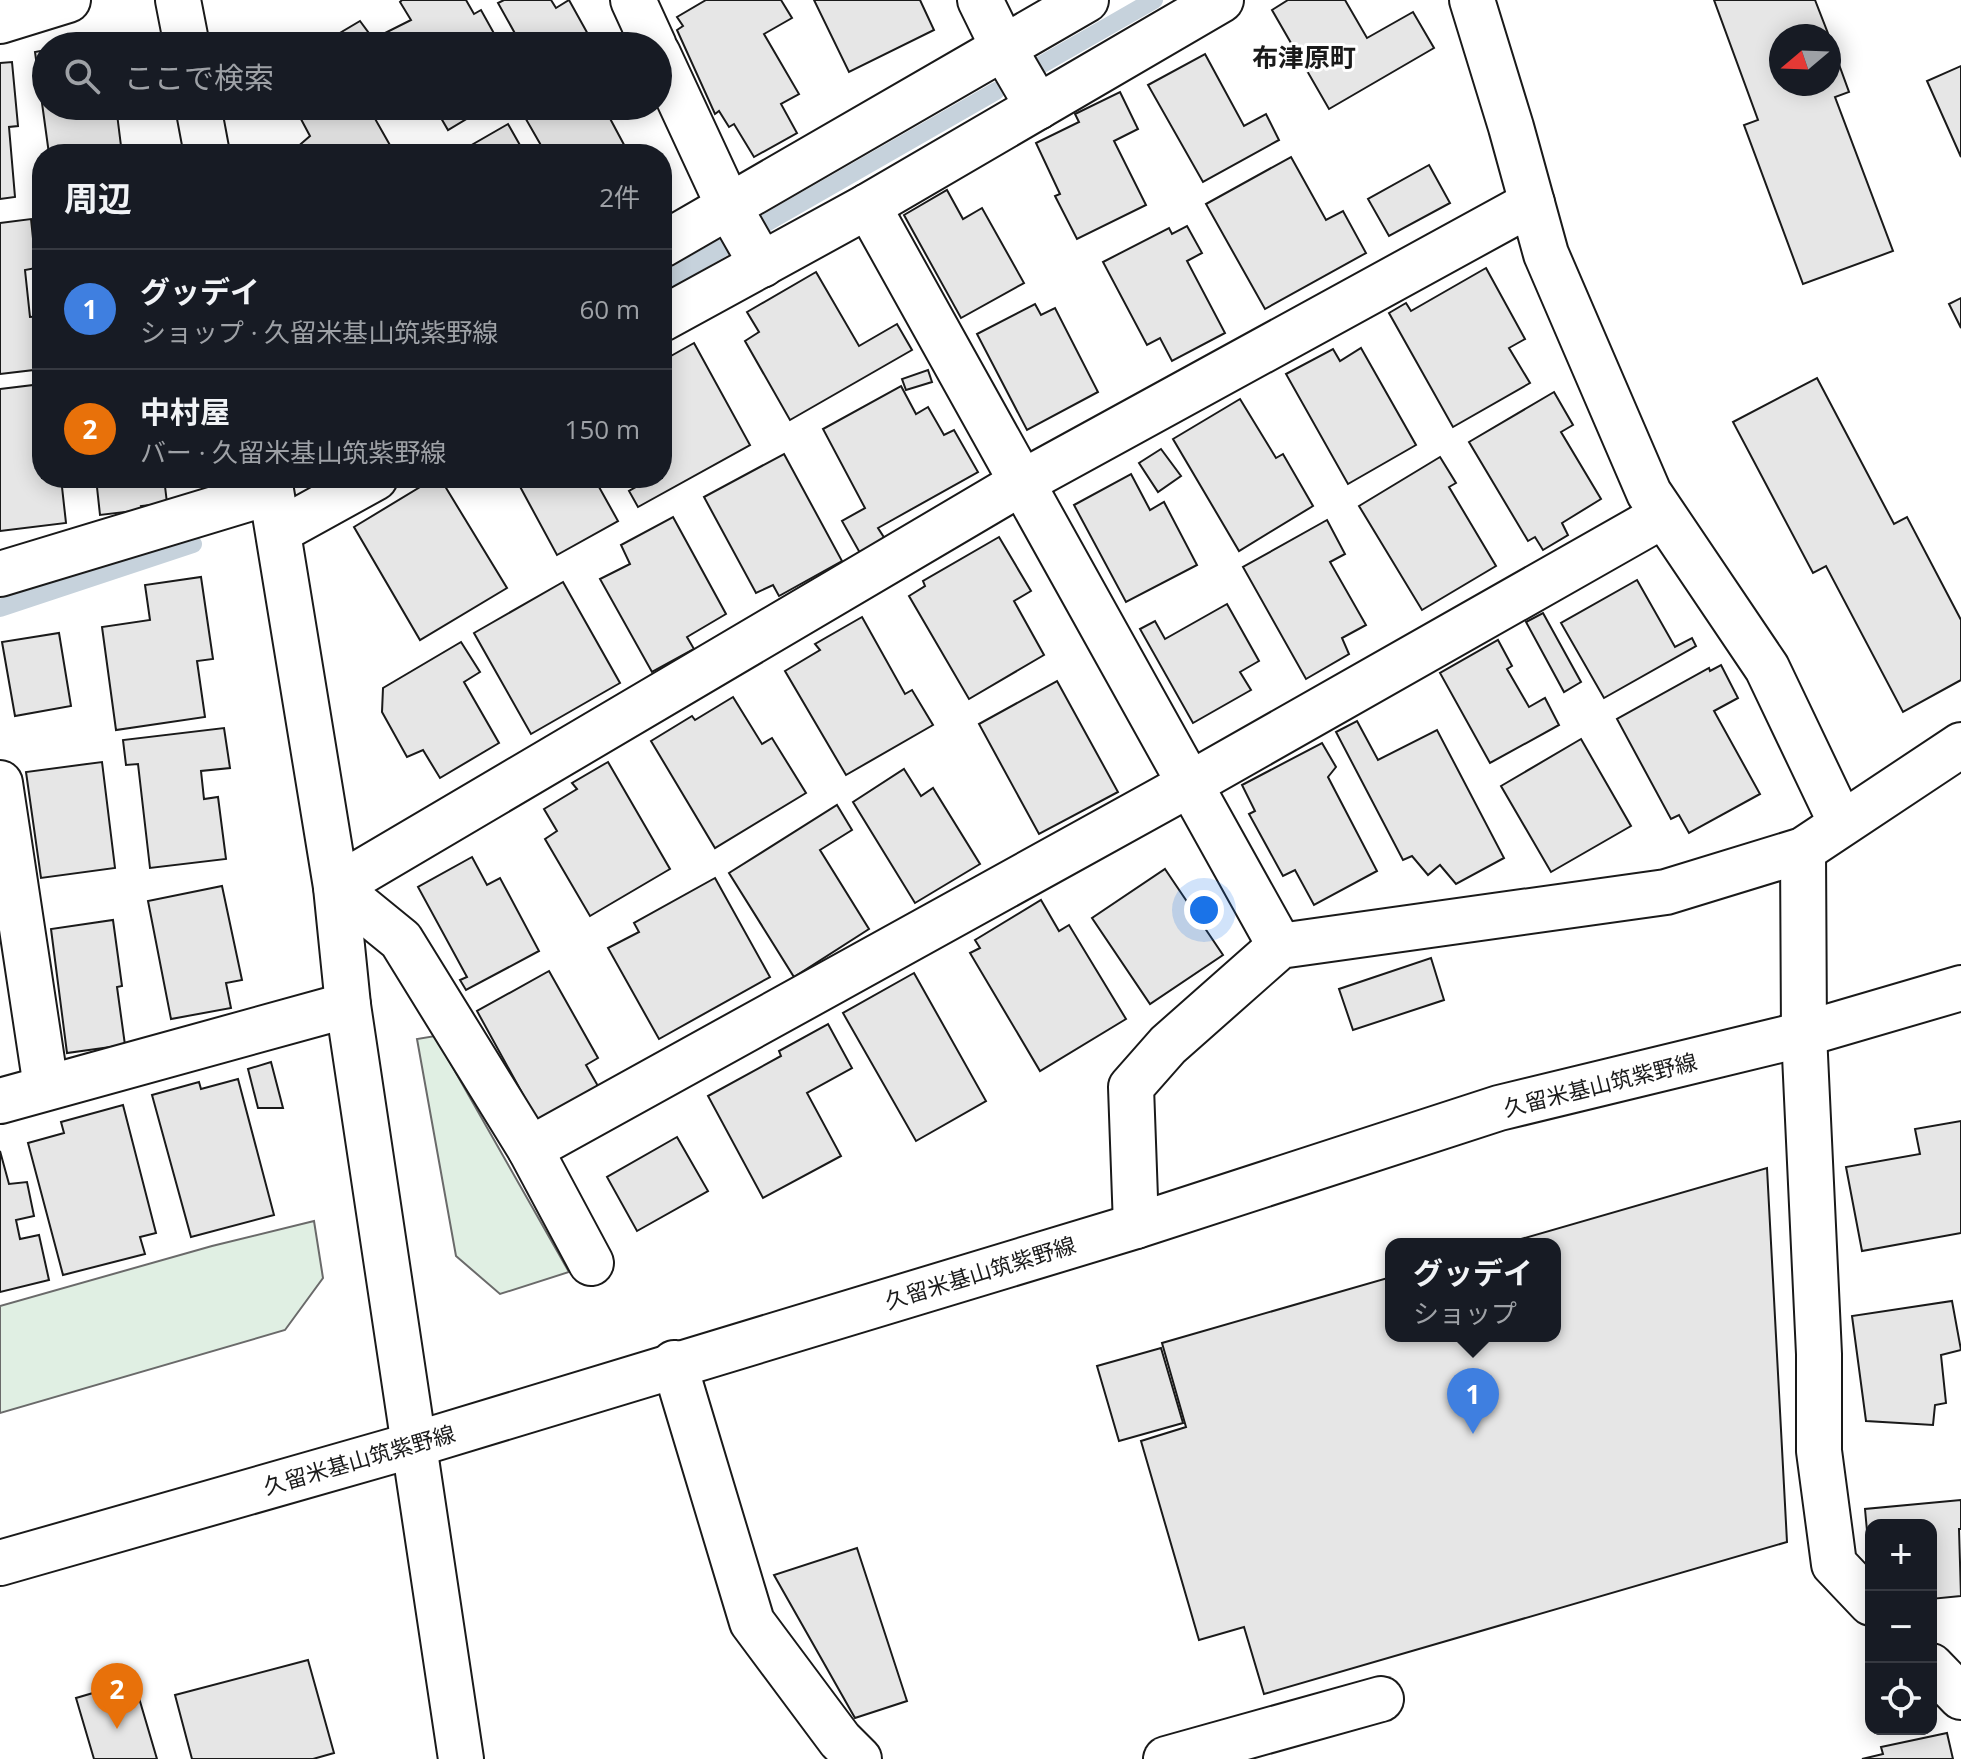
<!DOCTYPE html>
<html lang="ja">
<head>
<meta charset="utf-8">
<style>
  body { margin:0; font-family:"Open Sans","Noto Sans JP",sans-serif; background:#20242c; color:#f1f3f6 }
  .controls { position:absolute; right:24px; bottom:24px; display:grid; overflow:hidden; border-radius:16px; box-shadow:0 4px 20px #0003 }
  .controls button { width:72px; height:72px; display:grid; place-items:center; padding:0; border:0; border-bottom:2px solid #363941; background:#171b24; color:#f1f3f6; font:40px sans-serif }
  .compass { position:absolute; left:1769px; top:24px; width:72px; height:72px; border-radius:50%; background:#171b24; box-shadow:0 4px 20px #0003; rotate:251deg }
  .you { position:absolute; left:1204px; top:910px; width:28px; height:28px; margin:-20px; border:6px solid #fff; border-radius:50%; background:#1a73e8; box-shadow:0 0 0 12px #1a73e833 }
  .badge { display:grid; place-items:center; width:52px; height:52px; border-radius:50%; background:#d93025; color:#fff; font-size:26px; font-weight:700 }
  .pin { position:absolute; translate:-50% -66px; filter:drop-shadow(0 2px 4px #0008) }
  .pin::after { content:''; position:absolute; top:42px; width:28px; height:24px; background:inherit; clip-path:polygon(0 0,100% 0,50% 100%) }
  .popup { position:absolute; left:1385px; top:1238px; width:176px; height:104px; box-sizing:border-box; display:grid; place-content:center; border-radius:16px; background:#171b24; filter:drop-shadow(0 2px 6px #0005); font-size:26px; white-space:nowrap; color:#9ea1a6 }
  .popup b { font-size:30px; color:#f1f3f6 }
  .popup::after { content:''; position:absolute; left:50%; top:100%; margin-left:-16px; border:16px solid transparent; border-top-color:#171b24 }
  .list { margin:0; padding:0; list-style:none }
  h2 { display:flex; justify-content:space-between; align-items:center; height:104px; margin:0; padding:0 32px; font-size:34px }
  h2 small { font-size:26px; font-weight:400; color:#9ea1a6 }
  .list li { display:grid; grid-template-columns:52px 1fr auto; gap:24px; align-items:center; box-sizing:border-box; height:120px; padding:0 32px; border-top:2px solid #363941 }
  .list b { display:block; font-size:30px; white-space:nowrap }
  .list p { margin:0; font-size:26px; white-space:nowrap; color:#9ea1a6 }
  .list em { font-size:26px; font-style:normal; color:#9ea1a6 }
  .icon { flex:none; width:44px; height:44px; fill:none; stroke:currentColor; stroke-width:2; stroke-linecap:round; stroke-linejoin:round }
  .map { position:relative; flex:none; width:1961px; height:1759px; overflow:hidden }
  .search { position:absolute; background:#171b24; box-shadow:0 4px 20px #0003; left:32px; top:32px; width:640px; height:88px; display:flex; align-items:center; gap:20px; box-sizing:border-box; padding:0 28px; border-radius:44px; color:#9ea1a6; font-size:30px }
  .panel { position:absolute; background:#171b24; box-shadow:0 4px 20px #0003; left:32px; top:144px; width:640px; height:344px; border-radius:32px }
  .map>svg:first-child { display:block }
  .green { fill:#e0efe3; stroke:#6a6a6a; stroke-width:2 }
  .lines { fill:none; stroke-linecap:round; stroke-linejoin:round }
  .stream { stroke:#c6d2dc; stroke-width:18 }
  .building { fill:#e6e6e6; stroke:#1a1a1a; stroke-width:2 }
  .street-casing { stroke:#1a1a1a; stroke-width:48 }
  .secondary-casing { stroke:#1a1a1a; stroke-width:48 }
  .primary-casing { stroke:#1a1a1a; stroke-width:48 }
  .street { stroke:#fff; stroke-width:44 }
  .secondary { stroke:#fff; stroke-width:44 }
  .primary { stroke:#fff; stroke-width:44 }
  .labels { text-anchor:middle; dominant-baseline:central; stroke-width:6; stroke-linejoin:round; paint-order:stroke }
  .street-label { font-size:22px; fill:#1a1a1a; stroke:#fff }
  .quarter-label { font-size:26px; font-weight:bold; fill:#1a1a1a; stroke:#fff }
</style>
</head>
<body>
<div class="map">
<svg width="1961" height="1759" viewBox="0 0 1961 1759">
  <rect width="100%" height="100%" fill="#fff"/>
  <g class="green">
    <path d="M 435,1036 L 569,1272 L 500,1294 L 456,1256 L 417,1039 Z"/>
    <path d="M 314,1221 L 323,1278 L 285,1330 L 0,1413 L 0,1306 L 212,1246 Z"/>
  </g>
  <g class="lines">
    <g class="stream">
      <path d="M 1039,66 L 1154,0"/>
      <path d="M 766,223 L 996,91"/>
      <path d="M 662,283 L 724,247"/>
      <path d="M 0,608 L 193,544"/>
    </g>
  </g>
  <g class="building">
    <path d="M 402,0 L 466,0 L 474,14 L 481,10 L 501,46 L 391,46 L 385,33 L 411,20 L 400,2 Z"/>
    <path d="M 504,0 L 551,0 L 556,8 L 569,0 L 594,45 L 522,46 L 498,3 Z"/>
    <path d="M 706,0 L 781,0 L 792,18 L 764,34 L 799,94 L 781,104 L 797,133 L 754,157 L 734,124 L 729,127 L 719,111 L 715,114 L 677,30 L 683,26 L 677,17 Z"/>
    <path d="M 814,0 L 920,0 L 934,30 L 849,72 Z"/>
    <path d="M 1288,0 L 1345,0 L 1367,38 L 1413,12 L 1434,48 L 1329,109 L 1272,10 Z"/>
    <path d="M 1714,0 L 1815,0 L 1829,36 L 1781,36 L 1781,84 L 1829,84 L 1829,37 L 1849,92 L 1835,97 L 1893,251 L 1803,284 L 1744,125 L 1758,120 Z"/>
    <path d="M 360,21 L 371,36 L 361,46 L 318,46 Z"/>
    <path d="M 46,50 L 46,106 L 116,106 L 122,154 L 49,154 L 35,52 Z"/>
    <path d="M 1205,54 L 1244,126 L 1266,114 L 1279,140 L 1203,182 L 1148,85 Z"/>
    <path d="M 12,62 L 18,126 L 9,127 L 15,197 L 0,199 L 0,63 Z"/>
    <path d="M 1961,66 L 1961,157 L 1927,81 Z"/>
    <path d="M 1120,92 L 1138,129 L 1114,141 L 1146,205 L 1077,239 L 1055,196 L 1060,194 L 1036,143 L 1079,122 L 1075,114 Z"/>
    <path d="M 294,106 L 384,106 L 374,117 L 395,154 L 297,154 L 295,149 L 310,136 Z"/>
    <path d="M 434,106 L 488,106 L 448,130 Z"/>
    <path d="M 538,106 L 610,106 L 606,111 L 629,154 L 546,154 L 523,114 Z"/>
    <path d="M 508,124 L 525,154 L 456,154 Z"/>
    <path d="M 1291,157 L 1326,220 L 1343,211 L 1366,253 L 1265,309 L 1206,204 Z"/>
    <path d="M 1429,165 L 1450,203 L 1389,236 L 1368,199 Z"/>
    <path d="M 947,190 L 963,219 L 982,208 L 1024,283 L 961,318 L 904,215 Z"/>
    <path d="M 31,219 L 36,268 L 25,270 L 30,317 L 42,316 L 42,369 L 0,374 L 0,223 Z"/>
    <path d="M 1187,226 L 1202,253 L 1187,261 L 1225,333 L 1172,361 L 1160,338 L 1147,345 L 1103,262 L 1169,228 L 1172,234 Z"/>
    <path d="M 1486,268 L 1525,339 L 1509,348 L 1530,383 L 1453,427 L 1389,313 L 1406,303 L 1411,311 Z"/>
    <path d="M 816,272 L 859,346 L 897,324 L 912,350 L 790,420 L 745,341 L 759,332 L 747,312 Z"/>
    <path d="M 1961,298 L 1961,328 L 1949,304 Z"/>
    <path d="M 1035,304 L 1041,315 L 1055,308 L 1098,392 L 1027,430 L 977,334 Z"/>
    <path d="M 694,343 L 750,445 L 638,507 L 629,491 L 652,478 L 662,478 L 662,361 Z"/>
    <path d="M 1361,348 L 1416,445 L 1348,484 L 1286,374 L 1333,349 L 1340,361 Z"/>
    <path d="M 928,370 L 932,382 L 906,390 L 902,379 Z"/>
    <path d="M 1817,378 L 1894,524 L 1907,517 L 1961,620 L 1961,680 L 1903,712 L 1826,566 L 1813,573 L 1733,422 Z"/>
    <path d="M 42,384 L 42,478 L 61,478 L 66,523 L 0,531 L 0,389 Z"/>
    <path d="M 901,386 L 916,414 L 928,407 L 944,435 L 954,430 L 978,472 L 878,528 L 885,539 L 860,553 L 842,521 L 865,508 L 823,429 Z"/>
    <path d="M 1554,392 L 1573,425 L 1561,432 L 1601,499 L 1562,523 L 1568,535 L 1543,550 L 1535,537 L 1528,541 L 1469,442 Z"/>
    <path d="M 1240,399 L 1276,458 L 1283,454 L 1313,506 L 1239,551 L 1173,439 Z"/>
    <path d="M 1161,449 L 1181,476 L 1158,492 L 1139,463 Z"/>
    <path d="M 784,454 L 842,561 L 779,596 L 773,585 L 756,593 L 704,497 Z"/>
    <path d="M 1440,457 L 1456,483 L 1449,487 L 1496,566 L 1422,610 L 1359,506 Z"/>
    <path d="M 1131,474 L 1150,510 L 1164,502 L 1197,565 L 1126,602 L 1074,505 Z"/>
    <path d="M 96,478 L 164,478 L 167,503 L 141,506 L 142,510 L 100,515 Z"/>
    <path d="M 435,478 L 440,478 L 507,588 L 420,640 L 354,527 Z"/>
    <path d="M 522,478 L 594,478 L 618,521 L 557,555 L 517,481 Z"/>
    <path d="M 673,517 L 726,614 L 687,637 L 694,649 L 652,672 L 600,579 L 630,564 L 621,545 Z"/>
    <path d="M 1327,520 L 1345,554 L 1330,562 L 1366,625 L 1342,638 L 1349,654 L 1306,679 L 1243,567 Z"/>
    <path d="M 999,537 L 1031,591 L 1014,601 L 1044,655 L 969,699 L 909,596 L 925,586 L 923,581 Z"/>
    <path d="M 201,577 L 213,659 L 197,661 L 205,717 L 116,730 L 102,627 L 150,620 L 145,585 Z"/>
    <path d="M 1637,580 L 1675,647 L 1692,638 L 1696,646 L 1604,698 L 1561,623 Z"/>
    <path d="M 563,582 L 620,683 L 531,734 L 474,633 Z"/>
    <path d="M 1227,604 L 1259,661 L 1240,672 L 1251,690 L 1193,723 L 1140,629 L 1155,621 L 1165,639 Z"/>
    <path d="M 1543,613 L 1581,682 L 1564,692 L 1526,622 Z"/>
    <path d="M 862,617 L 905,694 L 912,690 L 933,725 L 846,775 L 785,671 L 820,650 L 815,644 Z"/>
    <path d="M 59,633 L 71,706 L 15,716 L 2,642 Z"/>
    <path d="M 1498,640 L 1512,666 L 1507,669 L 1529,707 L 1545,698 L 1559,725 L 1490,763 L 1440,673 Z"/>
    <path d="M 461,642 L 480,672 L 464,682 L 499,743 L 440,778 L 423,750 L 407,757 L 382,712 L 383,688 Z"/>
    <path d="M 1721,665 L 1738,698 L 1714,711 L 1760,794 L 1689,833 L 1679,815 L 1671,819 L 1617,719 L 1709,668 L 1710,671 Z"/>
    <path d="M 1057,681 L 1118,792 L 1039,834 L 979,724 Z"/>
    <path d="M 733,697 L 762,744 L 772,738 L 806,793 L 715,848 L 651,741 L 692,716 L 695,720 Z"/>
    <path d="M 1357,721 L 1378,760 L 1437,730 L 1504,858 L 1456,884 L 1440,865 L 1428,875 L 1412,856 L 1403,860 L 1336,732 Z"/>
    <path d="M 224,728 L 230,768 L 201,771 L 204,799 L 218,797 L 226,859 L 150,868 L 138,764 L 126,765 L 123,740 Z"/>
    <path d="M 1581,739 L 1631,826 L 1551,872 L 1501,786 Z"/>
    <path d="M 1322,743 L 1336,767 L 1328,777 L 1377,871 L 1314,905 L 1295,870 L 1283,876 L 1249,814 L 1255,811 L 1242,785 Z"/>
    <path d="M 102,762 L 115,868 L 41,878 L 26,772 Z"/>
    <path d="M 608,762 L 670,869 L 590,916 L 545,839 L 557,831 L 544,809 L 577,789 L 572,783 Z"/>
    <path d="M 904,769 L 921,796 L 933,788 L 980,864 L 915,903 L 853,802 Z"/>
    <path d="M 837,805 L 852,830 L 820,850 L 869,929 L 794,977 L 729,873 Z"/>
    <path d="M 472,857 L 487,885 L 500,878 L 539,951 L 466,990 L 460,980 L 467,977 L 418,887 Z"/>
    <path d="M 1165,869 L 1223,955 L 1150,1004 L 1092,918 Z"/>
    <path d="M 715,878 L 770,977 L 659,1039 L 608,948 L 639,932 L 634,923 Z"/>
    <path d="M 222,886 L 242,980 L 226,983 L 231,1008 L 171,1019 L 148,901 Z"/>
    <path d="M 1041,900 L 1059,931 L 1069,925 L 1126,1019 L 1040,1071 L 970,953 L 980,948 L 975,940 Z"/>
    <path d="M 113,920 L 122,986 L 117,987 L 125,1045 L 67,1053 L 51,929 Z"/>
    <path d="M 1431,958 L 1444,1000 L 1353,1030 L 1339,989 Z"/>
    <path d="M 549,971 L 598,1058 L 586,1065 L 598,1086 L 537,1120 L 477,1011 Z"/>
    <path d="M 914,973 L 986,1101 L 916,1141 L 843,1013 Z"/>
    <path d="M 828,1024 L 852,1068 L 807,1093 L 841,1156 L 763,1198 L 708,1096 L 781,1056 L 779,1051 Z"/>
    <path d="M 271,1062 L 283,1108 L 258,1108 L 248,1069 Z"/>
    <path d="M 238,1079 L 274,1215 L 191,1237 L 152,1095 L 199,1082 L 201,1089 Z"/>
    <path d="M 123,1105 L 156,1233 L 140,1237 L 145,1254 L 63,1275 L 28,1143 L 64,1133 L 61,1122 Z"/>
    <path d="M 1961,1121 L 1961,1233 L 1862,1251 L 1846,1167 L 1920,1154 L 1915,1129 Z"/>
    <path d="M 677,1137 L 708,1191 L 637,1231 L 607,1177 Z"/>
    <path d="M 0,1151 L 9,1184 L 27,1182 L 34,1216 L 16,1220 L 20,1239 L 39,1235 L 49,1280 L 0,1292 Z"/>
    <path d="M 1767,1168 L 1787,1542 L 1264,1694 L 1244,1627 L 1199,1640 L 1141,1441 L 1186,1427 L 1162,1343 L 1391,1277 L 1391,1336 L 1555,1336 L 1555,1244 L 1504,1244 Z"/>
    <path d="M 1952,1301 L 1961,1350 L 1941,1355 L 1946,1403 L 1935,1405 L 1933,1425 L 1866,1421 L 1852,1316 Z"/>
    <path d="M 1161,1348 L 1183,1423 L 1119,1441 L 1097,1366 Z"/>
    <path d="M 1961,1500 L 1961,1529 L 1959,1529 L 1961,1596 L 1931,1599 L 1931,1525 L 1871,1525 L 1870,1564 L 1865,1509 Z"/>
    <path d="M 857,1548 L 907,1701 L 855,1718 L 774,1575 Z"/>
    <path d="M 308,1660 L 334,1753 L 313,1759 L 192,1759 L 175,1695 Z"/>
    <path d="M 134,1681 L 157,1759 L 94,1759 L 76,1698 Z"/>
    <path d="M 1947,1733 L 1953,1759 L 1862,1759 L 1883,1754 L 1881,1747 Z"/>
  </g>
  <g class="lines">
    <g class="street-casing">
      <g id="street">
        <path d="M 633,0 L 654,46"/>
        <path d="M 980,0 L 1003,47 L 1038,107"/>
        <path d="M 1472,0 L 1511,127 L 1546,254 L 1649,493 L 1767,668 L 1841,823"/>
        <path d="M 0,21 L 68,0"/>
        <path d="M 658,54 L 729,207 L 762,265"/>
        <path d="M 868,206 L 1280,946"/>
        <path d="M 662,245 L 1086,0"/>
        <path d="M 662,319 L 868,206 L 1221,0"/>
        <path d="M 279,531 L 375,478"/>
        <path d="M 0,574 L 271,492"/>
        <path d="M 0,783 L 46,1087"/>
        <path d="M 1803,850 L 1804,1034 L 1819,1354 L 1819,1451 L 1834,1564 L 1871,1603"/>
        <path d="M 0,1101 L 348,1005"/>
        <path d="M 530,1149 L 1190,784 L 1662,516"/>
        <path d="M 1136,1226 L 1131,1087 L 1168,1045 L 1280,946 L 1666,892 L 1803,850 L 1961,745"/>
        <path d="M 591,1263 L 530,1149 L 401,940 L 336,887 L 1021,483 L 1532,203"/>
        <path d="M 674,1363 L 752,1622 L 840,1740 L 859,1759"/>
        <path d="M 1931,1666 L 1961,1697"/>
        <path d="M 1166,1759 L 1381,1699"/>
      </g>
    </g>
    <g class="secondary-casing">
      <g id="secondary">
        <path d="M 178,0 L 187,46"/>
        <path d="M 198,106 L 207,154"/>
        <path d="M 269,478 L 336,887 L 348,1005 L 461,1759"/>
      </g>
    </g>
    <g class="primary-casing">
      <path id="primary" d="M 0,1563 L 413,1445 L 1136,1226 L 1499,1108 L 1804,1034 L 1961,988"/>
    </g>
    <use href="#street" class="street"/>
    <use href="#secondary" class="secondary"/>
    <use href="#primary" class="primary"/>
  </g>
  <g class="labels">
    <g class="street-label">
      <text transform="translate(1600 1084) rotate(-14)">久留米基山筑紫野線</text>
      <text transform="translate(980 1272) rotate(-17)">久留米基山筑紫野線</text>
      <text transform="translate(359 1459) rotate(-16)">久留米基山筑紫野線</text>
    </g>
    <g class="quarter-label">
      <text x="1304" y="57">布津原町</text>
    </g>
  </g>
</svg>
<div class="controls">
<button>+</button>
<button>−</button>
<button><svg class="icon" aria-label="locate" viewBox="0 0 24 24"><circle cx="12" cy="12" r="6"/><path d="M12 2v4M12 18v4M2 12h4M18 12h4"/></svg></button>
</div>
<svg class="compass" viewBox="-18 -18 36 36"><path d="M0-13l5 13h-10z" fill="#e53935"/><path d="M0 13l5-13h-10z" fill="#9ea1a6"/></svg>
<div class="you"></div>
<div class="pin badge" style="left:1473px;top:1434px;background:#3f7fe0">1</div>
<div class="popup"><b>グッデイ</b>ショップ</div>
<div class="pin badge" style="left:117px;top:1729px;background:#e8710a">2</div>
<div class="search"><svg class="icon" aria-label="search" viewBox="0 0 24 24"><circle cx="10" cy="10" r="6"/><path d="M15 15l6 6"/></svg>ここで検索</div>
<section class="panel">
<h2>周辺<small>2件</small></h2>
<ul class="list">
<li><span class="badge" style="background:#3f7fe0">1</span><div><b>グッデイ</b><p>ショップ · 久留米基山筑紫野線</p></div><em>60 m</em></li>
<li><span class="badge" style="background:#e8710a">2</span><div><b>中村屋</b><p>バー · 久留米基山筑紫野線</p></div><em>150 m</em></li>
</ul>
</section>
</div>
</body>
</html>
